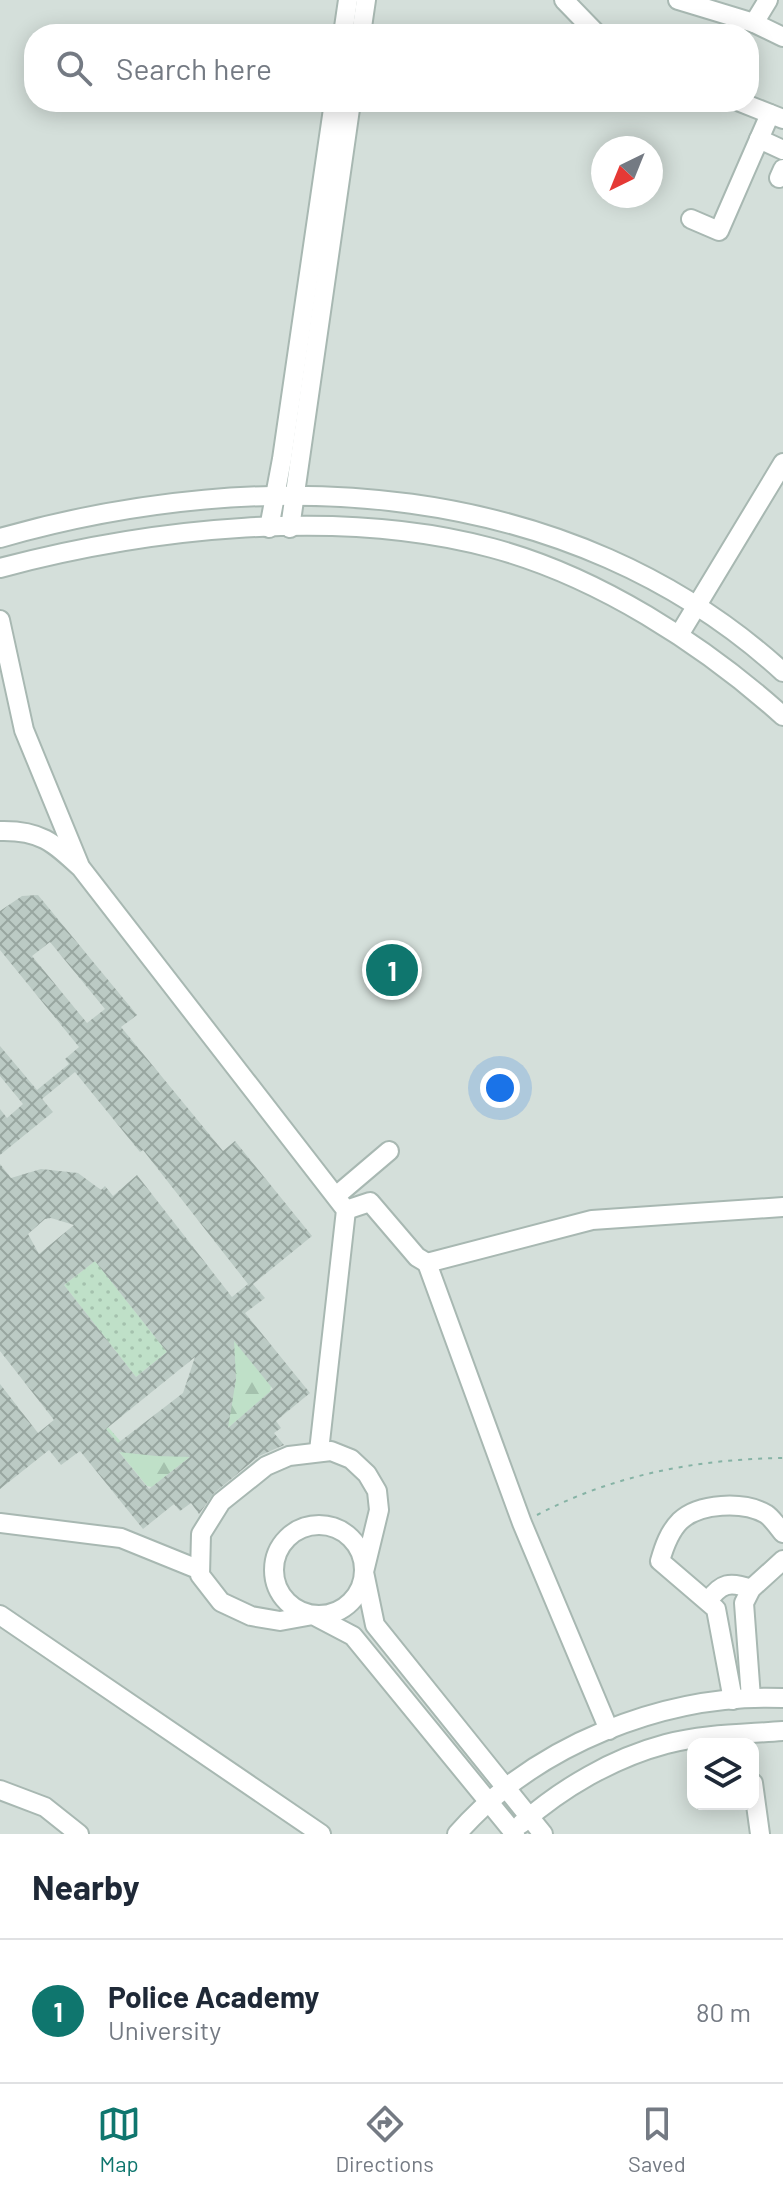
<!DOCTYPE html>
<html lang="en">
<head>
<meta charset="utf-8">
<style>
  body { margin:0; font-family:Barlow,sans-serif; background:#f2f2f3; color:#1f2937 }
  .controls { position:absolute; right:24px; bottom:24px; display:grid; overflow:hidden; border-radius:16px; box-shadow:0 4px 20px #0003 }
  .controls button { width:72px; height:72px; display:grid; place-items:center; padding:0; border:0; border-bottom:2px solid #e0e1e3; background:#fff; color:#1f2937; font:40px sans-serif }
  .compass { position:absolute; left:591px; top:136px; width:72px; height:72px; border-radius:50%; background:#fff; box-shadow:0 4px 20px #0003; rotate:223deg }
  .you { position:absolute; left:500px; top:1088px; width:28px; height:28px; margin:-20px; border:6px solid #fff; border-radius:50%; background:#1a73e8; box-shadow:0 0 0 12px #1a73e833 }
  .badge { display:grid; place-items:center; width:52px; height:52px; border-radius:50%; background:#0f766e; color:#fff; font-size:26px; font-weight:700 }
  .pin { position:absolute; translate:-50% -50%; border:4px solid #fff; box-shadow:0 2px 8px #0006 }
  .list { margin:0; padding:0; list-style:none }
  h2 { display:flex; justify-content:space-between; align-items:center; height:104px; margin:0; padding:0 32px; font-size:34px }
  h2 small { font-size:26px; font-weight:400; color:#747a83 }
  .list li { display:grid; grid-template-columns:52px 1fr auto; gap:24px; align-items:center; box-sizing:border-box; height:144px; padding:0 32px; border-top:2px solid #e0e1e3 }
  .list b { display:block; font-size:30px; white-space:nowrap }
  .list p { margin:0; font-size:26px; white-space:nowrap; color:#747a83 }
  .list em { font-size:26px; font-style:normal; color:#747a83 }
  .icon { flex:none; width:44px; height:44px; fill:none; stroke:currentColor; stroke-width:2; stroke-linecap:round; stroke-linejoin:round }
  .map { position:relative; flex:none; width:783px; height:1834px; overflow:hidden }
  .search { position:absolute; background:#fff; box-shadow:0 4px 20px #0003; left:24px; right:24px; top:24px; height:88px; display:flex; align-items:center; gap:20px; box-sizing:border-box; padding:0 28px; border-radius:32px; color:#747a83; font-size:30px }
  .sheet { height:248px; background:#fff }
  nav { display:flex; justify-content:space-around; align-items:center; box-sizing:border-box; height:112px; border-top:2px solid #e0e1e3; background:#fff; font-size:22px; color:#747a83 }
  nav a { display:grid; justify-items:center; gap:4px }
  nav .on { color:#0f766e }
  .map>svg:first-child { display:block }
  .built { fill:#d4dfda; fill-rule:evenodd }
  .green { fill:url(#green-dots) }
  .forest { fill:url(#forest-firs) }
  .building { fill:url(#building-cross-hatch); fill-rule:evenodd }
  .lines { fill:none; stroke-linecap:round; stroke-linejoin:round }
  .minor-casing { stroke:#a8b8b2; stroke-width:22 }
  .path { stroke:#86b3a5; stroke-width:2; stroke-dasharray:4 6; stroke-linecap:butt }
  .minor { stroke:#fff; stroke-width:18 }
</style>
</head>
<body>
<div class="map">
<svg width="783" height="1834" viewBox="0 0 783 1834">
  <defs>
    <pattern id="green-dots" width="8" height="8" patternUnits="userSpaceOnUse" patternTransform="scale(2)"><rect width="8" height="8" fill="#bfe0c8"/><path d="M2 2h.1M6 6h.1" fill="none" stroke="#a4c1ad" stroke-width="1.8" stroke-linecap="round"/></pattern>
    <pattern id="forest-firs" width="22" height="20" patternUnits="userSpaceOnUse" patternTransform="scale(2)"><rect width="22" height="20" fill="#bfe0c8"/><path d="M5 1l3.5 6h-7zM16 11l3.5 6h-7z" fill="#a4c1ad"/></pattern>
    <pattern id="building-cross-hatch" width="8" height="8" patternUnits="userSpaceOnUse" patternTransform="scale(2)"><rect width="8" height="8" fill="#bbcac4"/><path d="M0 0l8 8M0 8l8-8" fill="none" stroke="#98a6a0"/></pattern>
  </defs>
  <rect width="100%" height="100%" fill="#e6efeb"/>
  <path class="built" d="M 0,0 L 783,0 L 783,1834 L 0,1834 ZM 34,34 L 749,34 L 749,102 L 34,102 ZM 603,148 L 651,148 L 651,196 L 603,196 ZM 693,1744 L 753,1744 L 753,1804 L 693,1804 Z"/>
  <path class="green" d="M 95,1261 L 167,1352 L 136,1377 L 64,1285 Z"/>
  <g class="forest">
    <path d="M 226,1330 L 271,1386 L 270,1392 L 229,1427 L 225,1423 L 236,1379 Z"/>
    <path d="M 108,1427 L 122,1443 L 191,1456 L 152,1487 L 147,1486 L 103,1432 Z"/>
  </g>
  <path class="building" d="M 38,895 L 137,1015 L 121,1027 L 223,1151 L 235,1141 L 312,1236 L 253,1284 L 265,1298 L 245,1313 L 310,1393 L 276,1421 L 281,1428 L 274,1433 L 284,1445 L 259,1456 L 214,1493 L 199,1514 L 191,1503 L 180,1511 L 174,1504 L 143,1529 L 80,1451 L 61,1465 L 49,1450 L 0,1489 L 0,1384 L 38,1433 L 54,1420 L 0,1351 L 0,1164 L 11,1178 L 41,1169 L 78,1173 L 101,1190 L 105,1186 L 113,1196 L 137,1175 L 232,1297 L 248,1284 L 143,1150 L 140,1152 L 75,1072 L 42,1099 L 53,1112 L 0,1155 L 0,1109 L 7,1118 L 23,1104 L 0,1076 L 0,1046 L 37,1090 L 69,1064 L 65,1059 L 79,1047 L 0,950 L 0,911 L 22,896 ZM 50,942 L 105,1009 L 87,1023 L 32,956 ZM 51,1218 L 74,1225 L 39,1254 L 28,1234 L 45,1219 ZM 95,1261 L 167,1352 L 136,1377 L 64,1285 ZM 234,1341 L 273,1389 L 228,1428 L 236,1379 ZM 195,1357 L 183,1393 L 118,1443 L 106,1429 ZM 119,1452 L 156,1456 L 190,1457 L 149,1489 Z"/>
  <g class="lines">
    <g class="minor-casing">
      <g id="minor">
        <path d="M 564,0 L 597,34"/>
        <path d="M 678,0 L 754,23 L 783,37"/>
        <path d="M 754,23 L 768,0"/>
        <path d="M 343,34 L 348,0"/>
        <path d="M 361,34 L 366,0"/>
        <path d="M 740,102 L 783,119"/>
        <path d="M 759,139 L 783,150"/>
        <path d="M 779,178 L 783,169"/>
        <path d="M 691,219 L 719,231 L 770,114"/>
        <path d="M 269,528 L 282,459 L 334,102"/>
        <path d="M 290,528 L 351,102"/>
        <path d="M 0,538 C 266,462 570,478 783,672"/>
        <path d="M 0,568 C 150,528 340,507 492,548 C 597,576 703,644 783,716"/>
        <path d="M 0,620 L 24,730 L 79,864"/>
        <path d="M 679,635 L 783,463"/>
        <path d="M 0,831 C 40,830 53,842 81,868 L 346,1210 L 319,1451"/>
        <path d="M 336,1196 L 389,1151"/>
        <path d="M 346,1210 L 370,1202 L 417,1257 L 427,1263 L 592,1220 L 783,1207"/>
        <path d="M 427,1263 L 522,1523 L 609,1730"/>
        <path d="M 0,1523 L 121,1538 L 200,1570"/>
        <circle cx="319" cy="1570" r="45"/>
        <path d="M 708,1601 C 721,1583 730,1581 751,1589"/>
        <path d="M 0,1615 L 321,1834"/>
        <path d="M 751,1698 L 744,1603 L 751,1589 L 783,1560"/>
        <path d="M 733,1700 L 716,1609 L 660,1561 C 664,1547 669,1532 680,1521 C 699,1503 743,1501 766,1514 C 772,1518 778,1527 783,1533"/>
        <path d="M 753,1783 L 760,1834"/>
        <path d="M 0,1790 L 45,1807 L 79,1834"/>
        <path d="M 521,1824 C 562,1788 613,1758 666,1744 C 703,1734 745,1734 783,1731"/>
        <path d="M 457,1834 C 535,1745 665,1693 783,1698"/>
        <path d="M 515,1834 L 353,1636 L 313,1615 L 280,1621 L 251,1616 L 221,1602 L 200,1575 L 201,1534 L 221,1502 L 266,1466 L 289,1456 L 331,1451 L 351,1459 L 367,1474 L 377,1491 L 379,1510 L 364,1572 L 375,1625 L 543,1834"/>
      </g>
    </g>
    <path class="path" d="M 537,1515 C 613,1475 697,1459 783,1458"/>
    <use href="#minor" class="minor"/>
  </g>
</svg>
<div class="controls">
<button><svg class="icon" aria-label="layers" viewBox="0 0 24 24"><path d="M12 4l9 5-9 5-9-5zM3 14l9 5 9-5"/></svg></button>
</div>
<svg class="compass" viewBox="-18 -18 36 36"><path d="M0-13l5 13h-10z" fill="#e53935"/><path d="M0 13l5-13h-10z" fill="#747a83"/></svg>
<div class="you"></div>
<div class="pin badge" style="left:392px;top:970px">1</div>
<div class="search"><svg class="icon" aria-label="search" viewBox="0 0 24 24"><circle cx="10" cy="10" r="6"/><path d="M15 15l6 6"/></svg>Search here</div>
</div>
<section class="sheet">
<h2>Nearby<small></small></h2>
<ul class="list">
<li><span class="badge">1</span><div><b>Police Academy</b><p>University</p></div><em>80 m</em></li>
</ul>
</section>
<nav>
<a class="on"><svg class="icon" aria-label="map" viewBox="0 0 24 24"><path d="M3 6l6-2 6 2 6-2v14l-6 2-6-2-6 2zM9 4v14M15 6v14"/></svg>Map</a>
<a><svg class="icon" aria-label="directions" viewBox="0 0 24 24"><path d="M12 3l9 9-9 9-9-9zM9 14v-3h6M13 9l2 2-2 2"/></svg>Directions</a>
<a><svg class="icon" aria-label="saved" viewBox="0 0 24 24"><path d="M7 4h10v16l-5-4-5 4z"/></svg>Saved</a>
</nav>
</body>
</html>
